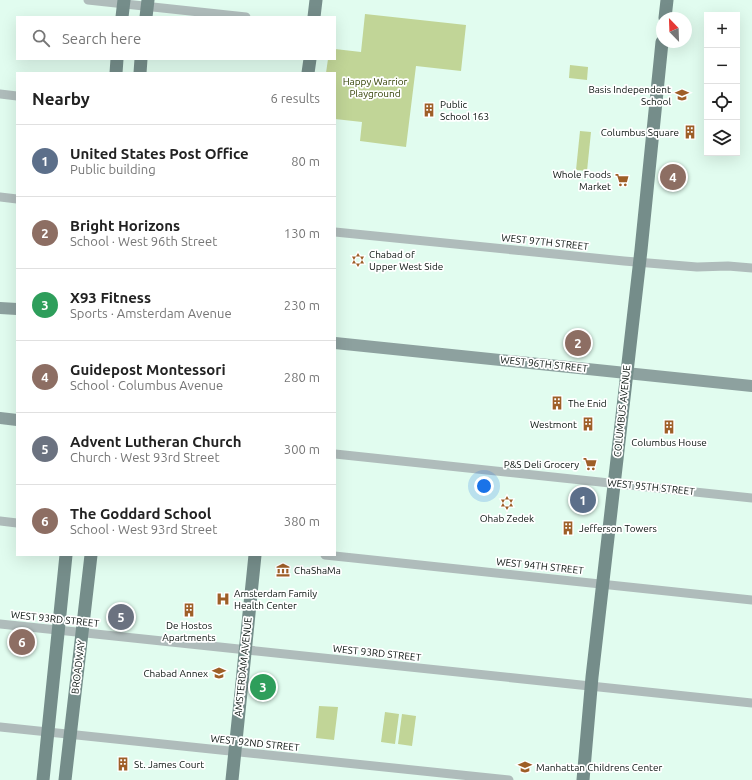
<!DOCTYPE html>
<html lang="en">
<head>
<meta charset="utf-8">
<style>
  body { margin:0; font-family:Ubuntu,sans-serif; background:#f2f2f2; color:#222 }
  .controls { position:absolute; right:12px; top:12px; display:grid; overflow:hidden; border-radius:0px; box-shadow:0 4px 16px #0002 }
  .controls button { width:36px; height:36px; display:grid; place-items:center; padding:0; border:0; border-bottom:1px solid #e0e0e0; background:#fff; color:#222; font:20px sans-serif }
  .compass { position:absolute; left:656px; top:12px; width:36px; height:36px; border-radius:50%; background:#fff; box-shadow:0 4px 16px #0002; rotate:337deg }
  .you { position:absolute; left:484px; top:486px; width:14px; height:14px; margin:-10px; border:3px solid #fff; border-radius:50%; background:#1a73e8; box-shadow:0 0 0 6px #1a73e833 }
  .badge { display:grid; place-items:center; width:26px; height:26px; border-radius:50%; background:#0f766e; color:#fff; font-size:13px; font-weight:700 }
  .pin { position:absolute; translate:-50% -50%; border:2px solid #fff; box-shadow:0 1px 4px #0006 }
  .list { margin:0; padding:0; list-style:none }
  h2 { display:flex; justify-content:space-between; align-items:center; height:52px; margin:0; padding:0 16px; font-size:17px }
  h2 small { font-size:13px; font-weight:400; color:#767676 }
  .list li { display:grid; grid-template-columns:26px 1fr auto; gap:12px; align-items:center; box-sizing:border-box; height:72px; padding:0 16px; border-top:1px solid #e0e0e0 }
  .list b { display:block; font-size:15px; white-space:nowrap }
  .list p { margin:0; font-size:13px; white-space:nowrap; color:#767676 }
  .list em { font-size:13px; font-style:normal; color:#767676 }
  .icon { flex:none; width:22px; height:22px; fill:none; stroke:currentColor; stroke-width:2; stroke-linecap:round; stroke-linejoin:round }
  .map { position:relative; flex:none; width:752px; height:780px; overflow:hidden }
  .search { position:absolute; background:#fff; box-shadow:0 4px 16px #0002; left:16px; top:16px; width:320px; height:44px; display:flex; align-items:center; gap:10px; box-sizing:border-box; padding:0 14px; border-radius:0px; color:#767676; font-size:15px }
  .panel { position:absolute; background:#fff; box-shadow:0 4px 16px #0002; left:16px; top:72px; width:320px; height:484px; border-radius:0px }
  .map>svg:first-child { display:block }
  .green { fill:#c1d597 }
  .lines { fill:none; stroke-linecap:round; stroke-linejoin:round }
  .street { stroke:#afbcbb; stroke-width:9 }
  .secondary { stroke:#8da19f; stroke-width:12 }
  .primary { stroke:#758d8a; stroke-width:13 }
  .labels { text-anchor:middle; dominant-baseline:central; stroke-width:3.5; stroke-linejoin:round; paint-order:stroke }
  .park-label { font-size:10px; fill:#303f00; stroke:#fff }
  .poi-label { font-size:10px; fill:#09120e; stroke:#fff; text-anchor:start }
  .street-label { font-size:10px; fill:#09120e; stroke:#fff }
</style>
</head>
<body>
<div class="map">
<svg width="752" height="780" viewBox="0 0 752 780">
  <rect width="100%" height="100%" fill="#e1fcef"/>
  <g class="green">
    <path d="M 365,14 L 466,25 L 461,71 L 416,66 L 406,147 L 360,141 L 362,122 L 335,119 L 335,73 L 326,73 L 328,59 L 335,59 L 335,49 L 361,52 Z"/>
    <path d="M 570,65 L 588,67 L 587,80 L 569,78 Z"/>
    <path d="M 580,131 L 591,132 L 587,171 L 576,170 Z"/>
    <path d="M 319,706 L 338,707 L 334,740 L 316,738 Z"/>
    <path d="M 385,712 L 399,714 L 395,744 L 381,742 Z"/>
    <path d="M 402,714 L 416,716 L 412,746 L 398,744 Z"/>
  </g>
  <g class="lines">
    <g class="street">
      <path d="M 88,0 L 246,17"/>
      <path d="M 0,94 L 17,96"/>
      <path d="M 0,197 L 17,199"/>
      <path d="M 335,232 L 624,261 L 697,267 L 728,266 L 752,268"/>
      <path d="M 335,454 L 752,498"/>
      <path d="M 0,521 L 17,523"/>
      <path d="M 325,555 L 752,600"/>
      <path d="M 0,624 L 752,703"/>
      <path d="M 0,727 L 509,780"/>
    </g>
    <g class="secondary">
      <path d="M 0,308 L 17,309"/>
      <path d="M 335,343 L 752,386"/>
      <path d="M 0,418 L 17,420"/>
    </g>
    <g class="primary">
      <path d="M 122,17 L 124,0"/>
      <path d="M 146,17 L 148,0"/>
      <path d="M 314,17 L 316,0"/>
      <path d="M 665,18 L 667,0"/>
      <path d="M 116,73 L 117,59"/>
      <path d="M 140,73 L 141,59"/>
      <path d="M 308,73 L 310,59"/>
      <path d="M 43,780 L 66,555"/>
      <path d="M 65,780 L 91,555"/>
      <path d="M 232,780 L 255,555"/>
      <path d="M 583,780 L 592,677 L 641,250 L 662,42"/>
    </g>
  </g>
  <defs>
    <g id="school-bare" transform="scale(1.08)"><path d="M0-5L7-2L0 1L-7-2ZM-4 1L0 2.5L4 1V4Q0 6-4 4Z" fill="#9e5e27" stroke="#fff" stroke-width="2.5" paint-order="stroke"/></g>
    <g id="building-bare" transform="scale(1.08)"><path d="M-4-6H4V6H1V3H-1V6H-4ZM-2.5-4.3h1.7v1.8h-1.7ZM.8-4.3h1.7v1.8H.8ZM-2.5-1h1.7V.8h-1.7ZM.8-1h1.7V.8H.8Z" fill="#9e5e27" stroke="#fff" stroke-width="2.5" paint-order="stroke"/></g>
    <g id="supermarket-bare" transform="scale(1.08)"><path d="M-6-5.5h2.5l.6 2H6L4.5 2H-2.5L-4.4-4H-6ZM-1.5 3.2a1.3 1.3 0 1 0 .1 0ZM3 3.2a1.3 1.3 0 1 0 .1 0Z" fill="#9e5e27" stroke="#fff" stroke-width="2.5" paint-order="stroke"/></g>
    <g id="synagogue-bare" transform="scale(1.08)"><path d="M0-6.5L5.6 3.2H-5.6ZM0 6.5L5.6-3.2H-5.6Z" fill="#9e5e27" stroke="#fff" stroke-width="2.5" paint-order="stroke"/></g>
    <g id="museum-bare" transform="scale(1.08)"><path d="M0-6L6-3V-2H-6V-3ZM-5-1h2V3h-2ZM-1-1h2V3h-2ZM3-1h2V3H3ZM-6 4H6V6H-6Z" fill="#9e5e27" stroke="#fff" stroke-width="2.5" paint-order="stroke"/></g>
    <g id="hospital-bare" transform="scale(1.08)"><path d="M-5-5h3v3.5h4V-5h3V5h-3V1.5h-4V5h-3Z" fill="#9e5e27" stroke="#fff" stroke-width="2.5" paint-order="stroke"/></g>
  </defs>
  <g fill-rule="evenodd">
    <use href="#school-bare" x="682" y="95"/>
    <use href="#building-bare" x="429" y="110"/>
    <use href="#building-bare" x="690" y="132"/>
    <use href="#supermarket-bare" x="622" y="180"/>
    <use href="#synagogue-bare" x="358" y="260"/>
    <use href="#building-bare" x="557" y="403"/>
    <use href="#building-bare" x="588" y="424"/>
    <use href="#building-bare" x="669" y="427"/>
    <use href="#supermarket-bare" x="590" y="464"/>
    <use href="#synagogue-bare" x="507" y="503"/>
    <use href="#building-bare" x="568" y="528"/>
    <use href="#museum-bare" x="283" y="570"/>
    <use href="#hospital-bare" x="223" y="599"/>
    <use href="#building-bare" x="189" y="610"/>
    <use href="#school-bare" x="219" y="673"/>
    <use href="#building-bare" x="123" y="764"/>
    <use href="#school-bare" x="525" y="767"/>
  </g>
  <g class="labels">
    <g class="park-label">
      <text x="375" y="81">Happy Warrior<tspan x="375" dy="12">Playground</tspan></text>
    </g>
    <g class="poi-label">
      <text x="671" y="89" text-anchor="end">Basis Independent<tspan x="671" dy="12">School</tspan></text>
      <text x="440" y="104">Public<tspan x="440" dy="12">School 163</tspan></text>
      <text x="679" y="132" text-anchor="end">Columbus Square</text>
      <text x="611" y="174" text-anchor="end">Whole Foods<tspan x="611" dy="12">Market</tspan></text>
      <text x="369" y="254">Chabad of<tspan x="369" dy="12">Upper West Side</tspan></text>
      <text x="568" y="403">The Enid</text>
      <text x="577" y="424" text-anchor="end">Westmont</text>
      <text x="669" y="442" text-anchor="middle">Columbus House</text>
      <text x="579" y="464" text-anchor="end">P&amp;S Deli Grocery</text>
      <text x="507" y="518" text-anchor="middle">Ohab Zedek</text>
      <text x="579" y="528">Jefferson Towers</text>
      <text x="294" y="570">ChaShaMa</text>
      <text x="234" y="593">Amsterdam Family<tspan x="234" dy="12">Health Center</tspan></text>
      <text x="189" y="625" text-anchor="middle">De Hostos<tspan x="189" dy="12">Apartments</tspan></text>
      <text x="208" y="673" text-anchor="end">Chabad Annex</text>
      <text x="134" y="764">St. James Court</text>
      <text x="536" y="767">Manhattan Childrens Center</text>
    </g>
    <g class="street-label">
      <text transform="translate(545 242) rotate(6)">WEST 97TH STREET</text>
      <text transform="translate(544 364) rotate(6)">WEST 96TH STREET</text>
      <text transform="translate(622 411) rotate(-84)">COLUMBUS AVENUE</text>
      <text transform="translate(651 487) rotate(6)">WEST 95TH STREET</text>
      <text transform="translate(540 566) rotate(6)">WEST 94TH STREET</text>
      <text transform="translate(55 619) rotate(6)">WEST 93RD STREET</text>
      <text transform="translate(377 653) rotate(6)">WEST 93RD STREET</text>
      <text transform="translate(78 667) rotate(-83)">BROADWAY</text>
      <text transform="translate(243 667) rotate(-84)">AMSTERDAM AVENUE</text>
      <text transform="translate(255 743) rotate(6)">WEST 92ND STREET</text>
    </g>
  </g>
</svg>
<div class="controls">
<button>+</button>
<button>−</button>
<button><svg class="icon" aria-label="locate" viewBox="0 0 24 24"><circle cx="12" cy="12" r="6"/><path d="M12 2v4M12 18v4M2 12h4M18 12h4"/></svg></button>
<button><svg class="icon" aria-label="layers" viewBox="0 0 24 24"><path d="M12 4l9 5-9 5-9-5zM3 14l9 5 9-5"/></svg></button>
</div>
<svg class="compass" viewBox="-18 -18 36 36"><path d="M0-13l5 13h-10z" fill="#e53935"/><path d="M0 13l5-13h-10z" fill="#767676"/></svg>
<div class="you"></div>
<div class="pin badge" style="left:583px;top:500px;background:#5c6f8a">1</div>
<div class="pin badge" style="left:578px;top:343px;background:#8d6e63">2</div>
<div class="pin badge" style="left:263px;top:687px;background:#2e9e5b">3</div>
<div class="pin badge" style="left:673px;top:177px;background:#8d6e63">4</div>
<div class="pin badge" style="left:121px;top:617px;background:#6b7280">5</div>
<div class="pin badge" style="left:22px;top:642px;background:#8d6e63">6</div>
<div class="search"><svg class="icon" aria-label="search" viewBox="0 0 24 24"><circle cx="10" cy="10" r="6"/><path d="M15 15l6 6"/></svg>Search here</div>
<section class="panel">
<h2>Nearby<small>6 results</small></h2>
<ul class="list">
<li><span class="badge" style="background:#5c6f8a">1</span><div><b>United States Post Office</b><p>Public building</p></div><em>80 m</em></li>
<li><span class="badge" style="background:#8d6e63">2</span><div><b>Bright Horizons</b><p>School · West 96th Street</p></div><em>130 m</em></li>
<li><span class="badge" style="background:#2e9e5b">3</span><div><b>X93 Fitness</b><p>Sports · Amsterdam Avenue</p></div><em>230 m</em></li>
<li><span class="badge" style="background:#8d6e63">4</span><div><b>Guidepost Montessori</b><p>School · Columbus Avenue</p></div><em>280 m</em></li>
<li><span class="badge" style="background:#6b7280">5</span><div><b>Advent Lutheran Church</b><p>Church · West 93rd Street</p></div><em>300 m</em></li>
<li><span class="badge" style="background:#8d6e63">6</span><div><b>The Goddard School</b><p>School · West 93rd Street</p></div><em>380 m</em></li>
</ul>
</section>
</div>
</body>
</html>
